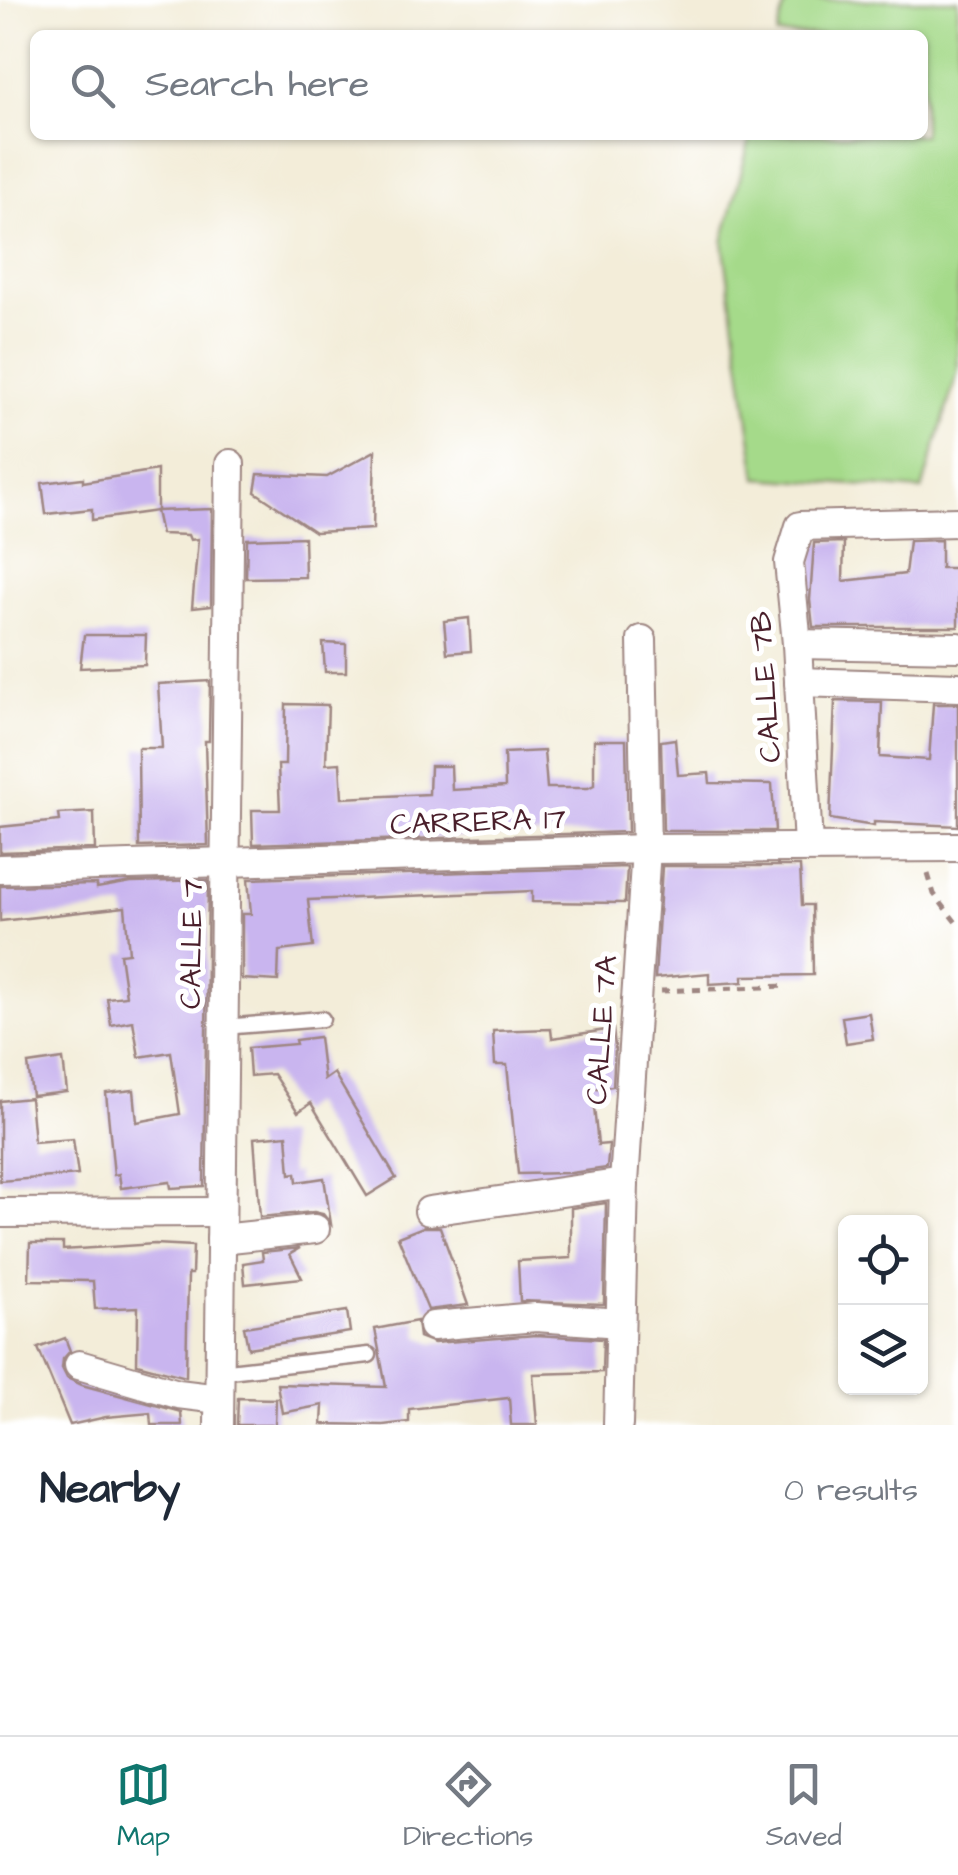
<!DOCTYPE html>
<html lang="en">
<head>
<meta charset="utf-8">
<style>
  body { margin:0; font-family:"Architects Daughter",sans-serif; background:#f2f2f3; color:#1f2937 }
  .controls { position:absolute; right:30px; bottom:30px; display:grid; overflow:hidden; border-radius:15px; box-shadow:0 2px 8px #0004 }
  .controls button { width:90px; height:90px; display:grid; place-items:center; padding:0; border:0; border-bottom:2px solid #e0e1e3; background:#fff; color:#1f2937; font:50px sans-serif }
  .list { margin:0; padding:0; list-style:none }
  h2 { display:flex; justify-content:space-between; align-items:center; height:130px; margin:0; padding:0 40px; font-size:42px }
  h2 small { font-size:32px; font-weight:400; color:#747a83 }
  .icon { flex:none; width:55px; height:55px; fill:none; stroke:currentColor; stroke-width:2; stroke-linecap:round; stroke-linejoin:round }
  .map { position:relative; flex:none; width:958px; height:1425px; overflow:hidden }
  .search { position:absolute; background:#fff; box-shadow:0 2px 8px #0004; left:30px; right:30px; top:30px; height:110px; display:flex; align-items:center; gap:25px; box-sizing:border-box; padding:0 35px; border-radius:15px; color:#747a83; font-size:38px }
  .sheet { height:310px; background:#fff }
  nav { display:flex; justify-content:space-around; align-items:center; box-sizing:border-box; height:140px; border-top:2px solid #e0e1e3; background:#fff; font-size:28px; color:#747a83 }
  nav a { display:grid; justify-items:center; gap:5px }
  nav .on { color:#0f766e }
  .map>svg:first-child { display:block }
  .green { fill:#a5da8a; stroke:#787c5a; stroke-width:2.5 }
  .building { fill:#c9b5ef }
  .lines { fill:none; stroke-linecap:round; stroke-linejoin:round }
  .lane-casing { stroke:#9e8682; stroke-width:19 }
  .street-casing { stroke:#9e8682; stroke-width:32 }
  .path { stroke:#9e8682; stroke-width:5; stroke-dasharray:8 8; stroke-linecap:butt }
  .lane { stroke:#fff; stroke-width:14 }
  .street { stroke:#fff; stroke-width:28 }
  .labels { text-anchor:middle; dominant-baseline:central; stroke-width:10; stroke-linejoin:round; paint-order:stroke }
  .street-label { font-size:30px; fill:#4a1f2b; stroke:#fff }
</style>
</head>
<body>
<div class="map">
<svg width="958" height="1425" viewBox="0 0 958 1425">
  <rect width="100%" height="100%" fill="#fff"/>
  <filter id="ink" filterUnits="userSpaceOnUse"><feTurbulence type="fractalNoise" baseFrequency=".01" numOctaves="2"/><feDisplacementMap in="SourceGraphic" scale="20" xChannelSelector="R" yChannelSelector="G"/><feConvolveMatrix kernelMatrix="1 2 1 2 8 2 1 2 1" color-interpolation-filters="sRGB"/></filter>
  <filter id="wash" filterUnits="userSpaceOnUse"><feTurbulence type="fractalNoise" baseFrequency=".0048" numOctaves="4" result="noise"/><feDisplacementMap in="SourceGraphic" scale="40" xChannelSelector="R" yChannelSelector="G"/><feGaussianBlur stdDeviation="2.25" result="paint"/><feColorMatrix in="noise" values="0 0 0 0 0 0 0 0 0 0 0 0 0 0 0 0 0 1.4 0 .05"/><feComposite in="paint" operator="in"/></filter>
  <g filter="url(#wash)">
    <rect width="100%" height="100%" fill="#f3edd9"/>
    <path class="green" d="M 786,0 L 958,0 L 958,371 L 922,490 L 757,478 L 723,242 L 751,135 L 923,135 L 923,35 L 777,35 Z"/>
    <g id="blocks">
      <g class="building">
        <path d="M 375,451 L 373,529 L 315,532 L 255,492 L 258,474 L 327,477 Z"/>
        <path d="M 157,470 L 157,511 L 92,520 L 92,509 L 46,514 L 42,483 L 83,478 L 83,482 Z"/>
        <path d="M 212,509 L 211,606 L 192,608 L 198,539 L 190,540 L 188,535 L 161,534 L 156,511 Z"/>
        <path d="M 304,537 L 305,577 L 246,578 L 247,539 Z"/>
        <path d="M 941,540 L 941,568 L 958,568 L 958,627 L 813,627 L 810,600 L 814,543 L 844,542 L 843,581 L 905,574 L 909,541 Z"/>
        <path d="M 469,618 L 471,651 L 447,653 L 444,621 Z"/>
        <path d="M 84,635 L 146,635 L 145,665 L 80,668 Z"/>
        <path d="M 323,643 L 346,644 L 346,672 L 325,672 Z"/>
        <path d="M 210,681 L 209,741 L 205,741 L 208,845 L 139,847 L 138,748 L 162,748 L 158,684 Z"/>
        <path d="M 835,701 L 882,702 L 880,757 L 929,760 L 933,704 L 958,704 L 958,826 L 874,822 L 874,826 L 830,819 Z"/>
        <path d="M 286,704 L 328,705 L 326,764 L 340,763 L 342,798 L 429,794 L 430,766 L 451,766 L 452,790 L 505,787 L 504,753 L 544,751 L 547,788 L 588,788 L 594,785 L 594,740 L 626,740 L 628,832 L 253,844 L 252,810 L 280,810 L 278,765 L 285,765 Z"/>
        <path d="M 675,739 L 678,775 L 709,773 L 710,783 L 772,784 L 775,831 L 663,831 L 661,741 Z"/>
        <path d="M 94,812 L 95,849 L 0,852 L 0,827 L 60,821 L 59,814 Z"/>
        <path d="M 662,866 L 800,866 L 802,905 L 812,905 L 813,975 L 743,976 L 743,982 L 709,984 L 709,973 L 655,978 Z"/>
        <path d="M 627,867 L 625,903 L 532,902 L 532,891 L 308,900 L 313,947 L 279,951 L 278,981 L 242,979 L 242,914 L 251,914 L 248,879 Z"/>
        <path d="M 208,880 L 204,1186 L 171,1188 L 170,1182 L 121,1188 L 119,1174 L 114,1175 L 106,1093 L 134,1090 L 137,1122 L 180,1114 L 171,1052 L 139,1057 L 133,1021 L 111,1025 L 107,998 L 126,996 L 120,954 L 129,953 L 125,907 L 0,921 L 0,886 L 97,884 L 97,888 L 131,882 Z"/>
        <path d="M 869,1013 L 873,1039 L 846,1043 L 842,1017 Z"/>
        <path d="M 551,1029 L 552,1038 L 613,1029 L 615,1047 L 613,1086 L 592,1089 L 598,1145 L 609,1144 L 607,1168 L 571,1173 L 518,1174 L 507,1065 L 495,1065 L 493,1031 Z"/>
        <path d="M 319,1037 L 324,1080 L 334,1073 L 396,1178 L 367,1196 L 311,1103 L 298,1112 L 273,1074 L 250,1076 L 248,1048 L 296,1044 L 295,1040 Z"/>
        <path d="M 63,1059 L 67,1092 L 32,1096 L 28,1064 Z"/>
        <path d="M 30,1098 L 34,1142 L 73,1139 L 78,1175 L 0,1181 L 0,1101 Z"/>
        <path d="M 287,1135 L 290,1174 L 296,1173 L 297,1182 L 324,1178 L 331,1224 L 323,1214 L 314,1212 L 260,1217 L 254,1138 Z"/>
        <path d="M 606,1203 L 604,1304 L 520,1301 L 518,1261 L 571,1258 L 571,1208 Z"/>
        <path d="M 423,1227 L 440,1227 L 468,1305 L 428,1310 L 398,1237 Z"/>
        <path d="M 30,1243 L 63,1243 L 63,1250 L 155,1244 L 193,1246 L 192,1274 L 188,1274 L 186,1377 L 137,1364 L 138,1307 L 95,1309 L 93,1281 L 29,1280 Z"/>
        <path d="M 300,1248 L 290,1254 L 302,1278 L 245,1284 L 243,1263 L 263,1260 L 262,1252 Z"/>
        <path d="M 347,1311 L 350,1332 L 248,1348 L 244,1327 Z"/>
        <path d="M 417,1321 L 419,1337 L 434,1343 L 536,1335 L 603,1339 L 602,1372 L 533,1374 L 537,1425 L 511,1425 L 509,1398 L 409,1409 L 409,1422 L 383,1425 L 322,1424 L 323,1405 L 282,1413 L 277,1384 L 386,1387 L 375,1329 Z"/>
        <path d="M 65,1338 L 70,1351 L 63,1359 L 62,1368 L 67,1378 L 82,1385 L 181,1412 L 182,1425 L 151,1425 L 150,1413 L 106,1417 L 70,1425 L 38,1348 Z"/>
        <path d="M 238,1398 L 276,1399 L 275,1425 L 237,1425 Z"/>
      </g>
    </g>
  </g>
  <g filter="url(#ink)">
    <use href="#blocks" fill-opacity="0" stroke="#9e8682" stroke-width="2.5"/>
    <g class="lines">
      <g class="lane-casing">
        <g id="lane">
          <path d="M 223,1027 L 322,1019"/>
          <path d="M 220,1372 L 369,1355"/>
        </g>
      </g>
      <g class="street-casing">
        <g id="street">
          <path d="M 797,644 L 958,647"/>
          <path d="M 799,682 L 958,687"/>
          <path d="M 808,846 L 797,644 L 789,562 L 800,526 L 958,522"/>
          <path d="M 0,869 L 646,849 L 958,847"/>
          <path d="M 429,1211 L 624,1183"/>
          <path d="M 0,1213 L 221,1212"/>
          <path d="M 221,1239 L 315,1229"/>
          <path d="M 433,1326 L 536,1317 L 620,1323"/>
          <path d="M 79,1365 L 178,1394 L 219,1399"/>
          <path d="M 219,1425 L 230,464"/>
          <path d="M 618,1425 L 624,1183 L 646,849 L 642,640"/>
        </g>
      </g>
      <g class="path">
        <path d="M 928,874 L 934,894 L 958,925"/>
        <path d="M 661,991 L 788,986"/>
      </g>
      <use href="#lane" class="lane"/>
      <use href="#street" class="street"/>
    </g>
  </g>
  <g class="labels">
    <g class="street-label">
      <text transform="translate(766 687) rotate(-94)">CALLE 7B</text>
      <text transform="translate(478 822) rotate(-2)">CARRERA 17</text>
      <text transform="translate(192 944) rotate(-89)">CALLE 7</text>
      <text transform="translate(602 1030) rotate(-86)">CALLE 7A</text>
    </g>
  </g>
</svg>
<div class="controls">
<button><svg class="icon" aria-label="locate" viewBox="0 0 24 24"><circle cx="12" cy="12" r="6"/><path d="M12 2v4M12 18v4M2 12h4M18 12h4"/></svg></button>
<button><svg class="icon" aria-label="layers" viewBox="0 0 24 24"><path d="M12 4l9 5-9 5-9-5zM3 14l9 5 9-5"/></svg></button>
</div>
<div class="search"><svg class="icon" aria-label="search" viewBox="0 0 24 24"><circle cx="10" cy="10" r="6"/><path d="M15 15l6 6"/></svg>Search here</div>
</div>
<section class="sheet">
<h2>Nearby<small>0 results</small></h2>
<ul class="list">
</ul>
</section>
<nav>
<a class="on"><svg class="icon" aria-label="map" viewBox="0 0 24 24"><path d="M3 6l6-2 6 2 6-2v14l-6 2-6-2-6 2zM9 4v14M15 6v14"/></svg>Map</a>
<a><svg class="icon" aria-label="directions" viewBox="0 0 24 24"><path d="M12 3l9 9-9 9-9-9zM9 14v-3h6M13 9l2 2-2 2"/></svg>Directions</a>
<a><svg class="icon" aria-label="saved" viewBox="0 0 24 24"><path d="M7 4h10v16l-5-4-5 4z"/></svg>Saved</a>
</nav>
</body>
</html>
